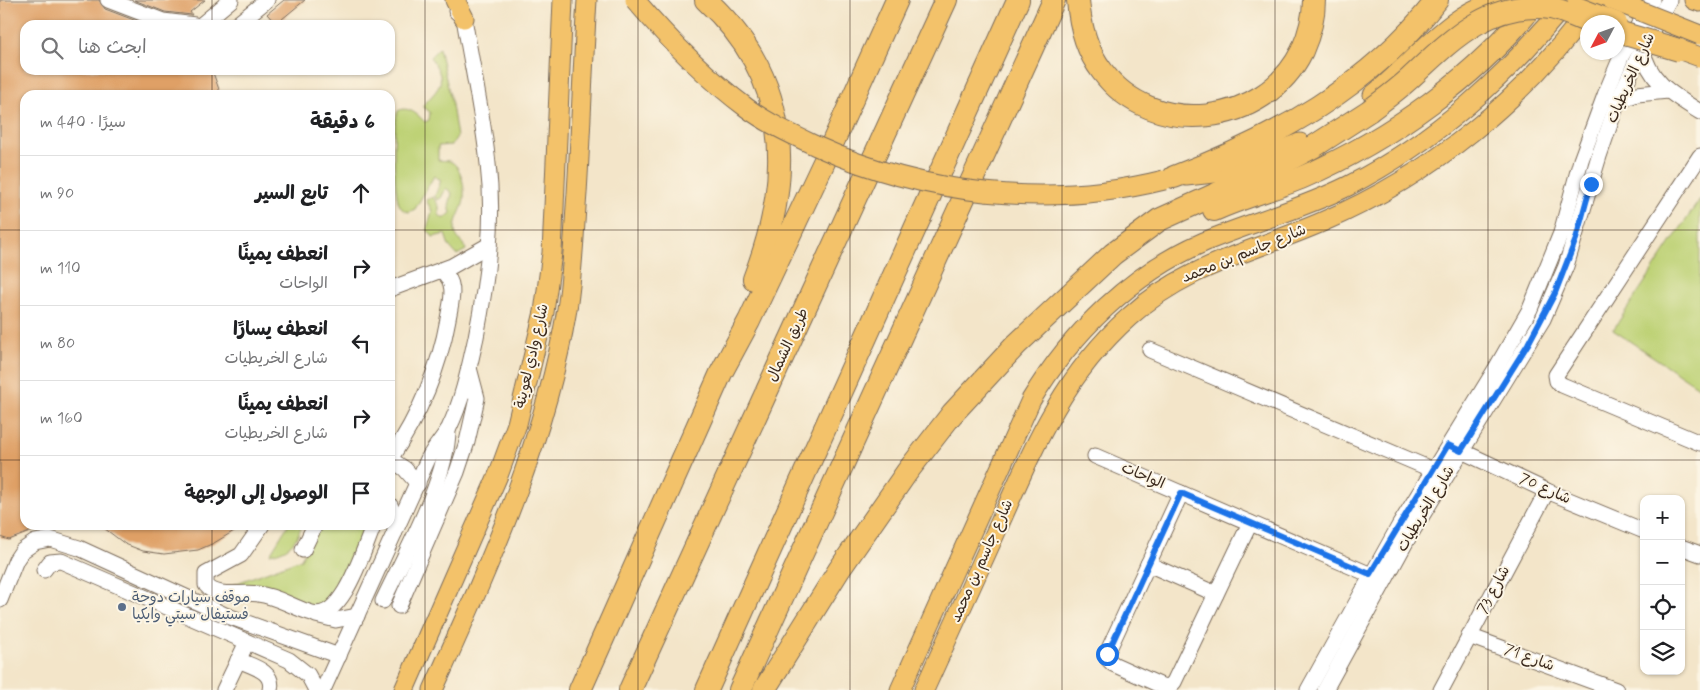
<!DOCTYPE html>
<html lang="ar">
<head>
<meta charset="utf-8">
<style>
  body { margin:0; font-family:Mynerve,"Playpen Sans Arabic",sans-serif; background:#f6f6f6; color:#202124; direction:rtl }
  .controls { position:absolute; right:15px; bottom:15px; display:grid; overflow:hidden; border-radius:10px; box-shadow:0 1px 4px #0004 }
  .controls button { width:45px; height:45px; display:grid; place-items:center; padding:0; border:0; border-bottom:1px solid #e0e0e0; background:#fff; color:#202124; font:25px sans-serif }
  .compass { position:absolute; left:1580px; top:15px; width:45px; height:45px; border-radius:50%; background:#fff; box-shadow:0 1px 4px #0004; rotate:229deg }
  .stop { position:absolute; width:15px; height:15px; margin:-11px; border:4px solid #1a73e8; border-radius:50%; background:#fff }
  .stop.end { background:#1a73e8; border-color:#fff; box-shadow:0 1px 5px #0008 }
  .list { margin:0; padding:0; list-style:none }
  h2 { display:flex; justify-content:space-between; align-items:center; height:65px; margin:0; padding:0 20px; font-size:21px }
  h2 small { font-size:16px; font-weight:400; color:#757577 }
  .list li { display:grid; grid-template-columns:32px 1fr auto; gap:15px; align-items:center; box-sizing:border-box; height:75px; padding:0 20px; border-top:1px solid #e0e0e0 }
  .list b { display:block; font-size:19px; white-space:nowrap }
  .list p { margin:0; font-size:16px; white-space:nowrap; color:#757577 }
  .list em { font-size:16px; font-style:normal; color:#757577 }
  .icon { flex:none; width:28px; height:28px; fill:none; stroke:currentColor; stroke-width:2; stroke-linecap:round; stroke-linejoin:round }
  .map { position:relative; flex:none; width:1700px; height:690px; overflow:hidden; direction:ltr }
  .search { position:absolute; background:#fff; box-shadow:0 1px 4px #0004; left:20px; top:20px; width:375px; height:55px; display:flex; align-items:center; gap:12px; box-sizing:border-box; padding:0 18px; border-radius:15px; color:#757577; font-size:19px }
  .panel { position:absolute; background:#fff; box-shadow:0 1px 4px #0004; left:20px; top:90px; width:375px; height:440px; border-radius:15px; direction:rtl }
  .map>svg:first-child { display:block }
  .green { fill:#bed276; stroke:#7c7e4a }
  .building { fill:#dfa066 }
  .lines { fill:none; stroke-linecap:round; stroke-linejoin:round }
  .minor-casing { stroke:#7b6b5a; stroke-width:17 }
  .major-casing { stroke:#7b6b5a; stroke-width:21 }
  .highway-casing { stroke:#7b6b5a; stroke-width:24 }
  .minor { stroke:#fff; stroke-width:15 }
  .major { stroke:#f3c26a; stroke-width:19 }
  .highway { stroke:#f3c26a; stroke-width:22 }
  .major-bridge-casing { stroke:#7b6b5a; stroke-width:21; stroke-linecap:butt }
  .highway-bridge-casing { stroke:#7b6b5a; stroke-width:24; stroke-linecap:butt }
  .major-bridge { stroke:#f3c26a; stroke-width:19 }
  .highway-bridge { stroke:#f3c26a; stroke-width:22 }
  .route { stroke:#1a73e8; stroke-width:6 }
  .grid { fill:none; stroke:#3b2a1e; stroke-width:1; stroke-opacity:0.55 }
  .service-dot { fill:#5c6f8a; stroke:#fcf5e5; stroke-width:2 }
  .labels { text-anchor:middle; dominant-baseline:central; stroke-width:4; stroke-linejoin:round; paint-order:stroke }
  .street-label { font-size:15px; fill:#3b2a1e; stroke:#fcf5e5 }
  .service-label { font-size:15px; fill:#4e5e75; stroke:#fcf5e5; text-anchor:start }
</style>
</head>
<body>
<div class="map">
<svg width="1700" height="690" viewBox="0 0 1700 690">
  <rect width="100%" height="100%" fill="#fcf5e5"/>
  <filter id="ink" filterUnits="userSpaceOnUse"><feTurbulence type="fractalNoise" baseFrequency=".02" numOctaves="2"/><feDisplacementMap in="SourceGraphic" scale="10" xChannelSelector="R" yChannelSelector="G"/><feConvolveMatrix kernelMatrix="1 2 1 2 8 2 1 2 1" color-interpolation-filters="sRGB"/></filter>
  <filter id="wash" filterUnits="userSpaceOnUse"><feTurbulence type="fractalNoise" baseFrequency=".0096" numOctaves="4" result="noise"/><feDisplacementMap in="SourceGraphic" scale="20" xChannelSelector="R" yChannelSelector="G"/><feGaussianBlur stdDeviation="1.12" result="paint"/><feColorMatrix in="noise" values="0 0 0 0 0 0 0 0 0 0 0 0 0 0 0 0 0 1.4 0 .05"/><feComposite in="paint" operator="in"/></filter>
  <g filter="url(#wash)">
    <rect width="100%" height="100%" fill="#f3e5c9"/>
    <g class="green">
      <path d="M 439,48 L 452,105 L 457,137 L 451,145 L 438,146 L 438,160 C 441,161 446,160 449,161 C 462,165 465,188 464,200 C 462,211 455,218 455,230 C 455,239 464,242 466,250 L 457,255 L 449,246 L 445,234 L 433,237 L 427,229 L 432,211 L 426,200 L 433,197 L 439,206 L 439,215 L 444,219 L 451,213 L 449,206 L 452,193 L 446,188 L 441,198 L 437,200 L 435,196 L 441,180 L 434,176 L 415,209 L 409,212 C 405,211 402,210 400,206 C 393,194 392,123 398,111 C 408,105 418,115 425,122 L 429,120 L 430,112 L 422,106 C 441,87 448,81 430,57 Z"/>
      <path d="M 1700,199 L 1700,388 L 1613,330 Z"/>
      <path d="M 288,525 L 302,525 C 296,543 289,550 270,554 Z"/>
      <path d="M 318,525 L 367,525 L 337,595 L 322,610 L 221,589 L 301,559 Z"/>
    </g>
    <g id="blocks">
      <g class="building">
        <path d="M 0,0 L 99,0 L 105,9 L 147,25 L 25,25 L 25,70 L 212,70 L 221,95 L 25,95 L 25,525 L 45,526 L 9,540 L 0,537 Z"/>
        <path d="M 134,0 L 205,0 L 190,12 L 192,15 L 165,12 Z"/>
        <path d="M 284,0 L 305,0 L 276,24 L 267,14 Z"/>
        <path d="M 100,525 L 244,525 L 214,543 L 198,550 L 164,554 L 143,551 L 125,544 Z"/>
      </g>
    </g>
  </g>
  <g filter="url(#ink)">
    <use href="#blocks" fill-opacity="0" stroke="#7b6b5a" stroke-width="1"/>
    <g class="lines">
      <g class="minor-casing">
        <g id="minor">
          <path d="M 108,0 L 163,21 L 195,25"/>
          <path d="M 201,25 L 231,0"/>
          <path d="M 236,25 L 267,0"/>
          <path d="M 1642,48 C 1649,82 1673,95 1700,112"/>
          <path d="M 1618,101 L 1637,94 L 1668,91"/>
          <path d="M 1700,156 L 1556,375 L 1557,381 L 1562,385 L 1700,443"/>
          <path d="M 390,289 L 452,266 L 489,245"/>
          <path d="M 1150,350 L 1433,470"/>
          <path d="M 1453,447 L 1547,491 L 1644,531"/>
          <path d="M 1095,456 L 1378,578"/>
          <path d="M 390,459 C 419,416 439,370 448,319 C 451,301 458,283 441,270"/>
          <path d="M 390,459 L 405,469 L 418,484"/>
          <path d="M 1181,493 L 1107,653 L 1108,659 L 1113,664 L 1162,686 L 1169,687 L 1174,682 L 1250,523"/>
          <path d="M 390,505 L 395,518 L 395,532"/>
          <path d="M 262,525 L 241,555 L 206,574 L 206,585 C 217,599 242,591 258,594 C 278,596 293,608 312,613 C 343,622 364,547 374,525"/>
          <path d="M 1681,547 L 1700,554"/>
          <path d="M 303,550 L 315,525"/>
          <path d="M 1148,564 L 1216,594"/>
          <path d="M 44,570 L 50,562 L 61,561 L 289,660 L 308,675 L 316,690"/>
          <path d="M 0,600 L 16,560 L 22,551 L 35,542 L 50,539 L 79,548 L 225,615 L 339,656"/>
          <path d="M 383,601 C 404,556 448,478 448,430"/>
          <path d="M 399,606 L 457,472 L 467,442 L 477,398 L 469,368"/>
          <path d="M 316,615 L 336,620 L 357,616"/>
          <path d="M 1469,636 L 1616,690"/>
          <path d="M 238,660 C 251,666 275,671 270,690"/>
          <path d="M 224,690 L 247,642"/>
          <path d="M 323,690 L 428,459 C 434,448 443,438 449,428 C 463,399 469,368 476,337 C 487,281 495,222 488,164 C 483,115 472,67 464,18 L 456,11"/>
          <path d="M 1308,690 L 1399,526 L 1495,370 L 1530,309 L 1561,233 L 1581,160 L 1605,95 L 1621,57 L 1652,0"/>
          <path d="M 1325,690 L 1407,540 L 1543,319 L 1566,266 L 1599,156 L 1618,101 L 1642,48 L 1669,0"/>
          <path d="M 1441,690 L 1547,491"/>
        </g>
      </g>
      <g class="major-casing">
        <g id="major">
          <path d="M 455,0 L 464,18"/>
          <path d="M 1694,0 L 1700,2"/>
          <path d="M 1373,95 C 1413,64 1450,10 1502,0"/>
          <path d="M 1186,176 L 1224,172 L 1300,143"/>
          <path d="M 404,690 L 499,473 L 517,424 L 544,312 L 552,253 L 563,0"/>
          <path d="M 433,690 C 488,567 545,444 567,309 C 573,271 574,232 577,193 C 581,128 583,64 587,0"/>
          <path d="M 900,690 L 1031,400 C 1071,333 1132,273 1204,242 C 1252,222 1302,209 1348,186 C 1434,142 1509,75 1568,0"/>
          <path d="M 924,690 C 949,635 974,580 999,525 C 1034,446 1063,376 1129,317 C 1186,265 1253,252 1322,222 C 1432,175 1526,98 1596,0"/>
        </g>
      </g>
      <g class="highway-casing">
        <g id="highway">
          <path d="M 706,0 C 792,79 794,176 754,279"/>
          <path d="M 1078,0 C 1080,26 1086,50 1102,71 C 1153,140 1265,127 1302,51 C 1309,35 1314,18 1314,0"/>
          <path d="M 1174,177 C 1275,139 1370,86 1437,0"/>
          <path d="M 1214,210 C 1243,197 1274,189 1303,177 C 1389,140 1480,75 1537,0"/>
          <path d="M 580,690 L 721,373 L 749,321 L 824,162 L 897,0"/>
          <path d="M 630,690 L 946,0"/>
          <path d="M 707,690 L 1018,0"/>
          <path d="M 740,690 L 1054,0"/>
          <path d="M 764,690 L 839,570 L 907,472 L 952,414 L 1016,345 L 1113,254 L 1159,220 L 1265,172 L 1313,147 L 1369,111"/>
        </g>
      </g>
      <use href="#minor" class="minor"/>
      <use href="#major" class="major"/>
      <use href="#highway" class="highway"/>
      <g class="major-bridge-casing">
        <g id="major-bridge">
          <path d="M 635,0 C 669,40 704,76 747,108 C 767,123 793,135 816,146 C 924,195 1048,209 1164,180"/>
          <path d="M 1612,0 L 1700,35"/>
          <path d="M 1576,6 L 1617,22"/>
          <path d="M 1667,45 L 1700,57"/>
        </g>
      </g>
      <g class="highway-bridge-casing">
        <g id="highway-bridge">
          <path d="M 1618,32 L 1679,50"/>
          <path d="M 1369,111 C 1382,101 1396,91 1408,80 C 1449,42 1488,0 1551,8 C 1564,11 1578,18 1590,22"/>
        </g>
      </g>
      <use href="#major-bridge" class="major-bridge"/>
      <use href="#highway-bridge" class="highway-bridge"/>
    </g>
  </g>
  <g class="lines" filter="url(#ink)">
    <path class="route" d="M 1107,654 L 1181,493 L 1370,574 L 1448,445 L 1461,451 L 1528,344 L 1555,293 L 1576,239 L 1591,184"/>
  </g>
  <path class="grid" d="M 212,0 L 212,25M 425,0 L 425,690M 638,0 L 638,690M 850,0 L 850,690M 1062,0 L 1062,690M 1275,0 L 1275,690M 1488,0 L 1488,690M 212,70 L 212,95M 0,230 L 25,230M 390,230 L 1700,230M 0,460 L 25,460M 390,460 L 1700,460M 212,525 L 212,690"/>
  <circle class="service-dot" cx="122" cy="607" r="5"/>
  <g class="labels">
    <g class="street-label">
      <text transform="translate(1631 78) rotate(-66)">شارع الخريطيات</text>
      <text transform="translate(1244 254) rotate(-22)">شارع جاسم بن محمد</text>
      <text transform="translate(788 345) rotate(-65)">طريق الشمال</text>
      <text transform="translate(532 356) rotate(-77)">شارع وادي لعوينة</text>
      <text transform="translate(1143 476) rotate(23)">الواحات</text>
      <text transform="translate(1545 489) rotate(24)">شارع 70</text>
      <text transform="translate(1426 509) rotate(-59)">شارع الخريطيات</text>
      <text transform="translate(982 561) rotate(-66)">شارع جاسم بن محمد</text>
      <text transform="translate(1494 590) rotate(-62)">شارع 73</text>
      <text transform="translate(1529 658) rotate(20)">شارع 71</text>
    </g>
    <g class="service-label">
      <text x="132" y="598">موقف سيارات دوحة<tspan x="132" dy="17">فستيفال سيتي وايكيا</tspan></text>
    </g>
  </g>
</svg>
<div class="controls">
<button>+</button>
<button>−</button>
<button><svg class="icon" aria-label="locate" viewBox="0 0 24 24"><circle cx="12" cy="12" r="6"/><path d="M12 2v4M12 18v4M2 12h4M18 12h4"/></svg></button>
<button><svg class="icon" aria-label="layers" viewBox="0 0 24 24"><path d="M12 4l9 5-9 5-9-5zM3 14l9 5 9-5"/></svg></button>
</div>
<svg class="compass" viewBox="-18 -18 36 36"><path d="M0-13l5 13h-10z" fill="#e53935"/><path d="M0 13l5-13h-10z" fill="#757577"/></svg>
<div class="stop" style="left:1107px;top:654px"></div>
<div class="stop end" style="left:1591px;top:184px"></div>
<div class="search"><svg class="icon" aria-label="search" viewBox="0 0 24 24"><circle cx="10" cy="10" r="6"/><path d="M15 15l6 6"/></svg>ابحث هنا</div>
<section class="panel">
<h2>6 دقيقة<small>سيرًا · 440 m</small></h2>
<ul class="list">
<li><svg class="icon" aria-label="ahead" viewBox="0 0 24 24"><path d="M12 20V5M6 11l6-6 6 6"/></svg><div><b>تابع السير</b></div><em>90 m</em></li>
<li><svg class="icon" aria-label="right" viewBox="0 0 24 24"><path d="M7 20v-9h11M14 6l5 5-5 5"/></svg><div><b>انعطف يمينًا</b><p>الواحات</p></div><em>110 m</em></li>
<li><svg class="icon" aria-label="left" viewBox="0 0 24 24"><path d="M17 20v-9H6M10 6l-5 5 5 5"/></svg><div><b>انعطف يسارًا</b><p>شارع الخريطيات</p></div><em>80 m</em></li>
<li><svg class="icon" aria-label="right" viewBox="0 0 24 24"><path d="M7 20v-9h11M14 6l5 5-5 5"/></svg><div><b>انعطف يمينًا</b><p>شارع الخريطيات</p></div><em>160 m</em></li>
<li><svg class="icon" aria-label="arrive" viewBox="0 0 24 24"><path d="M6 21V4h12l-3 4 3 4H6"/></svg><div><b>الوصول إلى الوجهة</b></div></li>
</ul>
</section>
</div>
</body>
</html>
